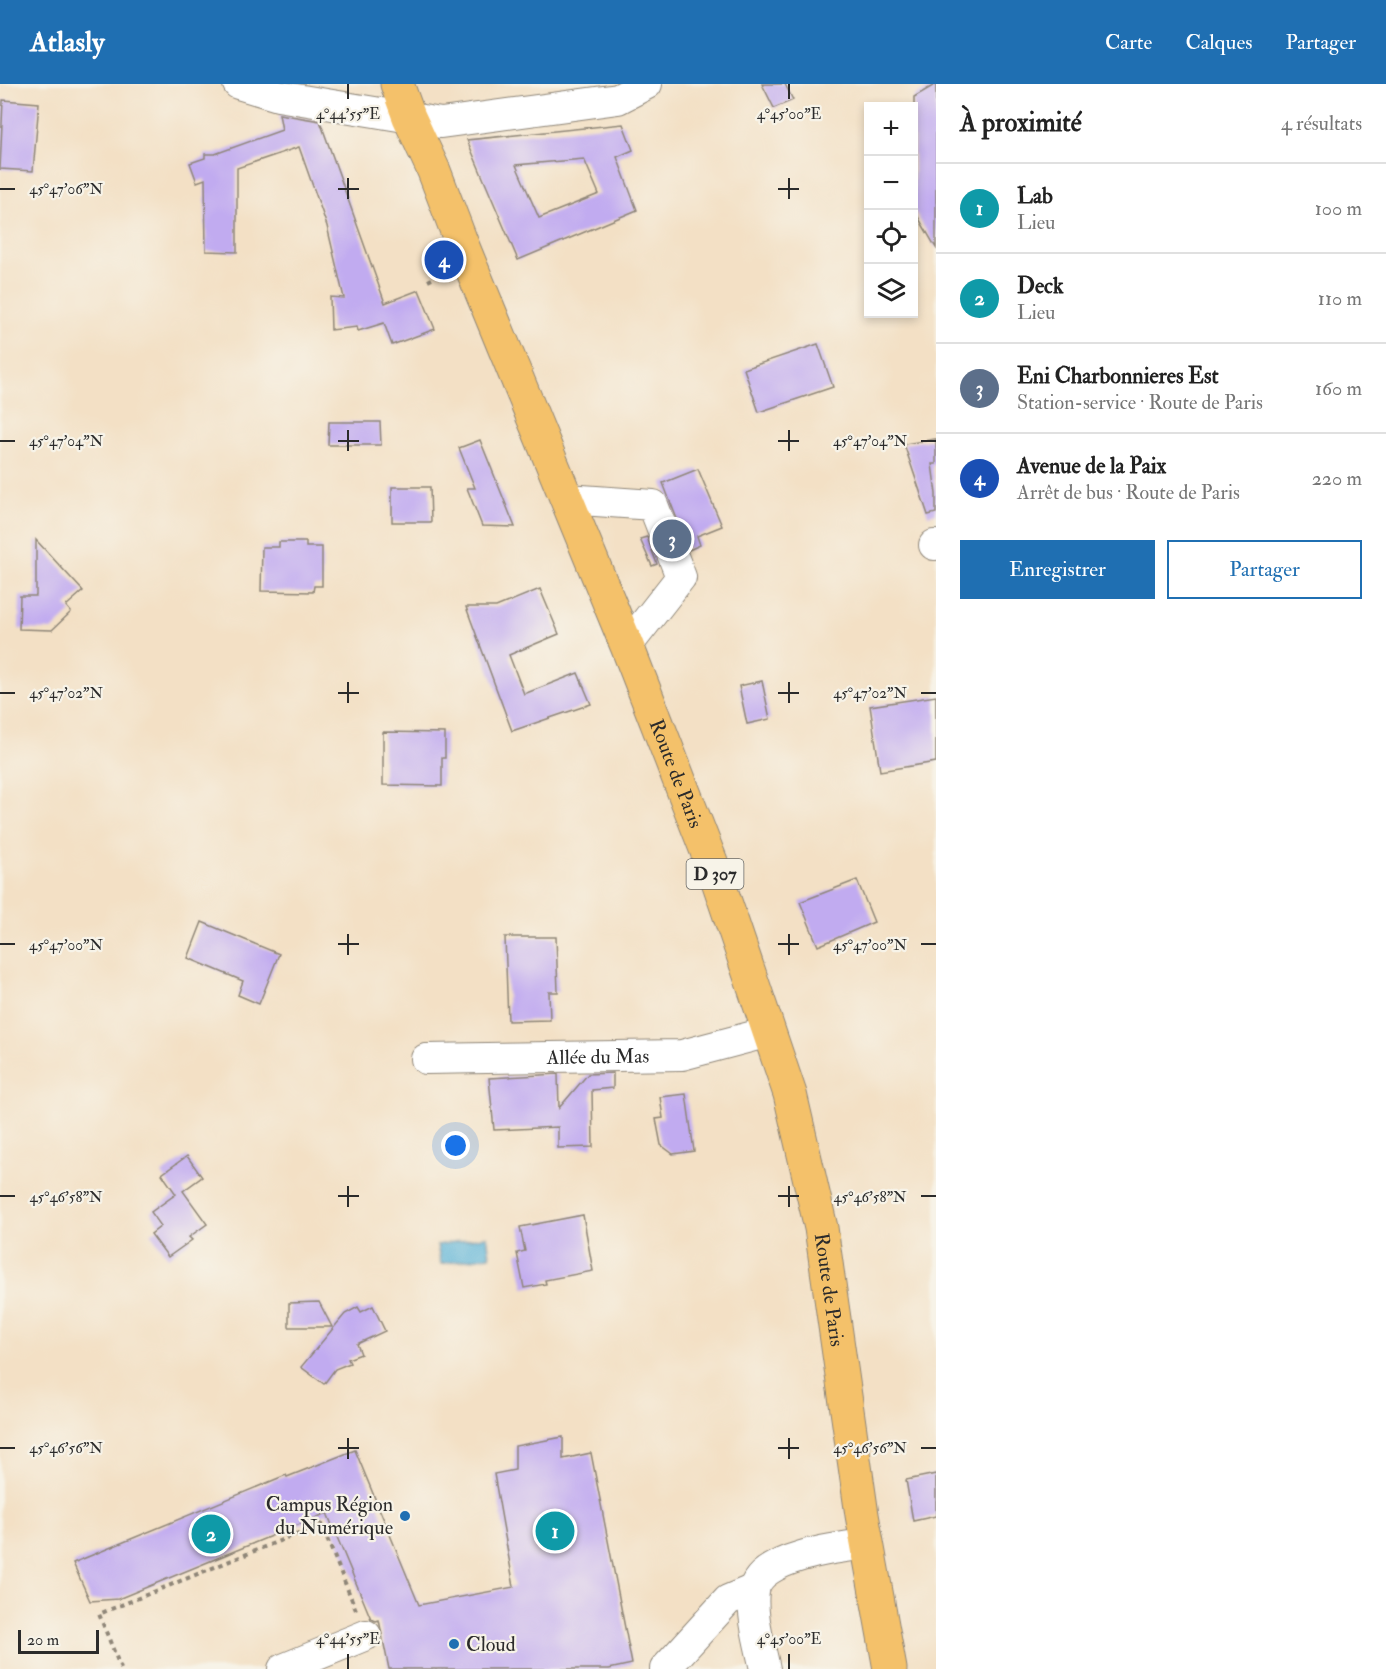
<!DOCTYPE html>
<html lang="fr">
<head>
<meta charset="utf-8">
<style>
  body { margin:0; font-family:"IM FELL Double Pica",serif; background:#f2f2f2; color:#222 }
  .controls { position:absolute; right:18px; top:18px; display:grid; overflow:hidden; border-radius:0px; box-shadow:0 3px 9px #0003 }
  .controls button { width:54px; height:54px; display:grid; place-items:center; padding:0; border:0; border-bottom:2px solid #e0e0e0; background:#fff; color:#222; font:30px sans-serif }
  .scale { position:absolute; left:18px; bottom:15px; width:81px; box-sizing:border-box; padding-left:6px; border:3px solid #2b2b2b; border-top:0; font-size:16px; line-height:21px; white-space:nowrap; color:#2b2b2b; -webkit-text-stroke:4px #f7f3e8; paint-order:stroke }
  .you { position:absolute; left:456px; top:1062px; width:21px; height:21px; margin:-15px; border:4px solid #fff; border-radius:50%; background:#1a73e8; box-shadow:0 0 0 9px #1a73e833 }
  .badge { display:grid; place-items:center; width:39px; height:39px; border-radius:50%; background:#1f6fb2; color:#fff; font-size:20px; font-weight:700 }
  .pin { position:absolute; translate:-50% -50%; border:3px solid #fff; box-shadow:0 2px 6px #0006 }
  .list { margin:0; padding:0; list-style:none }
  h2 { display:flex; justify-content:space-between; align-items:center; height:78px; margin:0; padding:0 24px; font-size:26px }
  h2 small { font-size:20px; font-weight:400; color:#767676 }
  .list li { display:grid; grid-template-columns:39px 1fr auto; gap:18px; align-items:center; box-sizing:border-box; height:90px; padding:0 24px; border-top:2px solid #e0e0e0 }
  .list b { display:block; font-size:22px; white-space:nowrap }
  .list p { margin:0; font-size:20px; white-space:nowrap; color:#767676 }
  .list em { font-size:20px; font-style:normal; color:#767676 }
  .actions { display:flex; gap:12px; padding:18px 24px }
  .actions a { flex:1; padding:14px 0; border:2px solid #1f6fb2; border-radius:0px; text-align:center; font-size:21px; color:#1f6fb2 }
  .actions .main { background:#1f6fb2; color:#fff }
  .icon { flex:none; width:33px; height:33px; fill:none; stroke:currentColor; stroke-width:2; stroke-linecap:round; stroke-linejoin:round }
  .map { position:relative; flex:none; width:936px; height:1585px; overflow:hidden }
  header { display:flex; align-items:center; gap:36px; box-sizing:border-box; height:84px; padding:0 30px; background:#1f6fb2; color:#fff }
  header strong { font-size:28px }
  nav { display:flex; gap:33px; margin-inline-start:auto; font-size:21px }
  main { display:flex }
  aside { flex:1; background:#fff }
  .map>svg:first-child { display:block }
  .water { fill:#5bb4d8; stroke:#437082; stroke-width:1.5 }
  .building { fill:#c1abf0; fill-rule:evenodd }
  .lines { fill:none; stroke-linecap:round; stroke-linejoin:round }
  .minor-casing { stroke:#8f8678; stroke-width:32 }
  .major-casing { stroke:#8f8678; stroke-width:35 }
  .path { stroke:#8f8678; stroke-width:4; stroke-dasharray:4.5 4.5; stroke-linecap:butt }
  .minor { stroke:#fff; stroke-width:30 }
  .major { stroke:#f4c16a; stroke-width:33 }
  .ticks { fill:none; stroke:#2b2b2b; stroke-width:2 }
  .poi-dot { fill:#1f6fb2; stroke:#f7f3e8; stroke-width:2 }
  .labels { text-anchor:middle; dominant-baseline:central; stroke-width:4.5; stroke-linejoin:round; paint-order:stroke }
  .shield { fill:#f7f3e8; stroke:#686764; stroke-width:1.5 }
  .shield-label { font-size:18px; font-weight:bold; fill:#2b2b2b }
  .street-label { font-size:20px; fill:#2b2b2b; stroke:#f7f3e8 }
  .poi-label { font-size:20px; fill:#2b2b2b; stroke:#f7f3e8; text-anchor:end }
  .ticks-label { font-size:15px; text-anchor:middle; fill:#2b2b2b; stroke:#f7f3e8; stroke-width:4.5; stroke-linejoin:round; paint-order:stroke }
</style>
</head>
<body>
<header>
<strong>Atlasly</strong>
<nav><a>Carte</a><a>Calques</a><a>Partager</a></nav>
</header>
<main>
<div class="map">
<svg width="936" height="1585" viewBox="0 0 936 1585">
  <rect width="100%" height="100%" fill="#f7f3e8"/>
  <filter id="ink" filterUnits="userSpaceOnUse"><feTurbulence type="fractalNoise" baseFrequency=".0167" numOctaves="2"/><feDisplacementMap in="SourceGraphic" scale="12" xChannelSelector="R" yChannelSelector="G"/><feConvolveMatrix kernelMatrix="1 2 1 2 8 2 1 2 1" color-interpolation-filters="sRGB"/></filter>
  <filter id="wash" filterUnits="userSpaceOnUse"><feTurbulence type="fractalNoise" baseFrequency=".008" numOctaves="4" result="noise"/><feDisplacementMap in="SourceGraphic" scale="24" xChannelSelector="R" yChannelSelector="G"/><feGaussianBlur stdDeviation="1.35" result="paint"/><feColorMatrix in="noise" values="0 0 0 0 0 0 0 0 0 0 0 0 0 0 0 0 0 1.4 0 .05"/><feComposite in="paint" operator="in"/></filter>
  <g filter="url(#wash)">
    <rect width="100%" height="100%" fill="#f3e0c5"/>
    <path class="water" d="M 487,1152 L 490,1172 L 441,1180 L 437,1161 Z"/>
    <g id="blocks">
      <g class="building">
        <path d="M 762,0 L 785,0 L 793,16 L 774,24 Z"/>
        <path d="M 936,0 L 936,164 L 914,126 L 914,13 Z"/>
        <path d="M 3,16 L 39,19 L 33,87 L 0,85 Z"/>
        <path d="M 279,30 L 320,37 L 385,219 L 419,206 L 435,245 L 392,261 L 384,239 L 358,247 L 357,243 L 331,246 L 330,213 L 344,214 L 327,142 L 299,63 L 237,84 L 237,168 L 206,167 L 205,95 L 197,98 L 190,79 L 205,74 L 205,70 L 215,70 L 282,46 Z"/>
        <path d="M 623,40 L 633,66 L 617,73 L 637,126 L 518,176 L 467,56 ZM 584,75 L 599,110 L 539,134 L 516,81 Z"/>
        <path d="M 818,260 L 833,303 L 759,328 L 744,285 Z"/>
        <path d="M 329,338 L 380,338 L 381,361 L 328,361 Z"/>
        <path d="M 936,355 L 936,380 L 932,380 L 936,410 L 936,429 L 928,431 L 904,360 Z"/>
        <path d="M 480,356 L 515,443 L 482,442 L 467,404 L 475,404 L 459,364 Z"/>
        <path d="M 698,385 L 722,442 L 697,452 L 700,461 L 689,466 L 663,399 Z"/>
        <path d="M 392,403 L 430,403 L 431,438 L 392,438 Z"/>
        <path d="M 647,453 L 657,480 L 652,482 L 640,455 Z"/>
        <path d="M 36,456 L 83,507 L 66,522 L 71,528 L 52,546 L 19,545 L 20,512 L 36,512 Z"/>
        <path d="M 279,458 L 306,458 L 306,463 L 322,463 L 322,502 L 314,502 L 313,508 L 261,507 L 262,463 L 279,463 Z"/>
        <path d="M 540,505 L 559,550 L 509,571 L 524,610 L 578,589 L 591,620 L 512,647 L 466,523 L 496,523 Z"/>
        <path d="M 762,597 L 770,635 L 747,640 L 739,602 Z"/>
        <path d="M 936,612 L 936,678 L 880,687 L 870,622 Z"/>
        <path d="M 383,648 L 445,649 L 445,674 L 442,674 L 442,702 L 383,701 Z"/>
        <path d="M 857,796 L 874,838 L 818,862 L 800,818 Z"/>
        <path d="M 202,838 L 279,870 L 259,920 L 238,911 L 243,897 L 188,874 Z"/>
        <path d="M 505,853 L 556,853 L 558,908 L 549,908 L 550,936 L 508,937 Z"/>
        <path d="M 613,989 L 613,1004 L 592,1006 L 593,1063 L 558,1064 L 558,1043 L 494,1046 L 489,994 L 558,990 L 559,1024 L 588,990 Z"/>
        <path d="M 686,1010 L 694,1067 L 673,1070 L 661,1061 L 656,1035 L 663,1034 L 660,1013 Z"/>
        <path d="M 187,1072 L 202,1093 L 183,1107 L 207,1140 L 189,1153 L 192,1156 L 168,1173 L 151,1150 L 161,1142 L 151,1128 L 176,1110 L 162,1090 Z"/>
        <path d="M 583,1131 L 593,1187 L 545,1196 L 546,1200 L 524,1204 L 517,1169 L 525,1167 L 520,1143 Z"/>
        <path d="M 319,1218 L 332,1243 L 289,1243 L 289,1219 Z"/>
        <path d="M 373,1222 L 385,1247 L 357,1260 L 361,1270 L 348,1275 L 350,1279 L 335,1285 L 324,1300 L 301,1283 L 345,1230 L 358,1223 L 361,1228 Z"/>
        <path d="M 563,1353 L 563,1375 L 591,1369 L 632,1580 L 609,1585 L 389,1585 L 379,1536 L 376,1537 L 371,1535 L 327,1429 L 118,1515 L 90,1517 L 73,1479 L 286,1391 L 287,1393 L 355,1366 L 419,1521 L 514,1503 L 494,1390 L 515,1386 L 515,1362 Z"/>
        <path d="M 936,1390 L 936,1432 L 913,1437 L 906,1396 Z"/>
      </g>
    </g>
  </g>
  <g filter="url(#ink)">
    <use href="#blocks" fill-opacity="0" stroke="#8f8678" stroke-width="1.5"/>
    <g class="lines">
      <g class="minor-casing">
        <g id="minor">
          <path d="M 238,0 L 278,12 L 441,39 L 618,15 L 647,0"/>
          <path d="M 567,415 L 653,421 L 681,493 L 627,562"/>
          <path d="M 934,461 L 936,461"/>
          <path id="s1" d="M 426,975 L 682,971 L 769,948"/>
          <path d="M 283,1585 L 366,1551"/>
          <path d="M 665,1585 L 728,1516 L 754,1505"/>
          <path d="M 765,1585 C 760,1561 751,1532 754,1507 C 757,1473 841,1463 867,1460"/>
        </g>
      </g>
      <g class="major-casing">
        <g id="major">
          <path id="s2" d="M 397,0 L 409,33 L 434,87 L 463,163 L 627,562 L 715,788 L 790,1010 L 821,1144 L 862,1431 L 890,1585"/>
        </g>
      </g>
      <g class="path">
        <path d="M 428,197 L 432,195"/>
        <path d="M 121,1585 L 99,1530 L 321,1440 L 356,1526"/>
      </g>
      <use href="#minor" class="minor"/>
      <use href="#major" class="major"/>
    </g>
  </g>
  <path class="ticks" d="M 348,0 L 348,15M 789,0 L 789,15M 348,94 L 348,115M 789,94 L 789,115M 0,105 L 15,105M 338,105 L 359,105M 778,105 L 799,105M 348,346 L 348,367M 789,346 L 789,367M 0,357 L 15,357M 338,357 L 359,357M 778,357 L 799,357M 921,357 L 936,357M 348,598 L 348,619M 789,598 L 789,619M 0,609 L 15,609M 338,609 L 359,609M 778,609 L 799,609M 921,609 L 936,609M 348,850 L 348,871M 789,850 L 789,871M 0,860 L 15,860M 338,860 L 359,860M 778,860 L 799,860M 921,860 L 936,860M 348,1102 L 348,1123M 789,1102 L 789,1123M 0,1112 L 15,1112M 338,1112 L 359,1112M 778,1112 L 799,1112M 921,1112 L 936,1112M 348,1354 L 348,1375M 789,1354 L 789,1375M 0,1364 L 15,1364M 338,1364 L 359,1364M 778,1364 L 799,1364M 921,1364 L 936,1364M 348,1570 L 348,1585M 789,1570 L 789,1585"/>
  <g class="poi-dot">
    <circle cx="405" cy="1432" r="6"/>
    <circle cx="454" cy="1560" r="6"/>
  </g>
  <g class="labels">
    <rect class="shield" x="686.5" y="775" width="57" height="30" rx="4.5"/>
    <g class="shield-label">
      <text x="715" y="790">D 307</text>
    </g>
    <g class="street-label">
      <text stroke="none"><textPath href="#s2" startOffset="744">Route de Paris</textPath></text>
      <text stroke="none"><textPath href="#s1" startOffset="172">Allée du Mas</textPath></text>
      <text stroke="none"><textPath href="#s2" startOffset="1284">Route de Paris</textPath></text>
    </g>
    <g class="poi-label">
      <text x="393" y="1420">Campus Région<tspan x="393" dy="23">du Numérique</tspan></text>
      <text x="466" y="1560" text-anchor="start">Cloud</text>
    </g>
  </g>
  <g class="ticks-label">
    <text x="348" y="35">4°44'55"E</text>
    <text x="789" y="35">4°45'00"E</text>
    <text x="66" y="110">45°47'06"N</text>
    <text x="66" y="362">45°47'04"N</text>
    <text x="870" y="362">45°47'04"N</text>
    <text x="66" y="614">45°47'02"N</text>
    <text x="870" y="614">45°47'02"N</text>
    <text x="66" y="866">45°47'00"N</text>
    <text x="870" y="866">45°47'00"N</text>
    <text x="66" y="1118">45°46'58"N</text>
    <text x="870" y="1118">45°46'58"N</text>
    <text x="66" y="1369">45°46'56"N</text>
    <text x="870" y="1369">45°46'56"N</text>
    <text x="348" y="1560">4°44'55"E</text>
    <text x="789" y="1560">4°45'00"E</text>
  </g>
</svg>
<div class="controls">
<button>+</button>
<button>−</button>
<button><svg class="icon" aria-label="locate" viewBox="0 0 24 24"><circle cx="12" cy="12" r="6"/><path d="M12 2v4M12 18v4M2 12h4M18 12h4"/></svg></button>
<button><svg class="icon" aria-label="layers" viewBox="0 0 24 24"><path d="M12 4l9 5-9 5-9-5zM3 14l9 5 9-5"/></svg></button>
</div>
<div class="scale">20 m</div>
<div class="you"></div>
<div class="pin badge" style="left:555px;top:1447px;background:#0f9aa8">1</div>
<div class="pin badge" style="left:211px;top:1450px;background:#0f9aa8">2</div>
<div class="pin badge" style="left:672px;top:455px;background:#5c6f8a">3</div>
<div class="pin badge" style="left:444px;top:176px;background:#1a4fb4">4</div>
</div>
<aside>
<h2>À proximité<small>4 résultats</small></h2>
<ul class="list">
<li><span class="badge" style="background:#0f9aa8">1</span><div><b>Lab</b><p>Lieu</p></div><em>100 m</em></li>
<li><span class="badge" style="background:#0f9aa8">2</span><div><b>Deck</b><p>Lieu</p></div><em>110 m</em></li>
<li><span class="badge" style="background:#5c6f8a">3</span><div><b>Eni Charbonnieres Est</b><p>Station-service · Route de Paris</p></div><em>160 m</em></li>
<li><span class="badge" style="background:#1a4fb4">4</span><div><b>Avenue de la Paix</b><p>Arrêt de bus · Route de Paris</p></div><em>220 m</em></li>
</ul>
<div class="actions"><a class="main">Enregistrer</a><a>Partager</a></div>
</aside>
</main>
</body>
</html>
